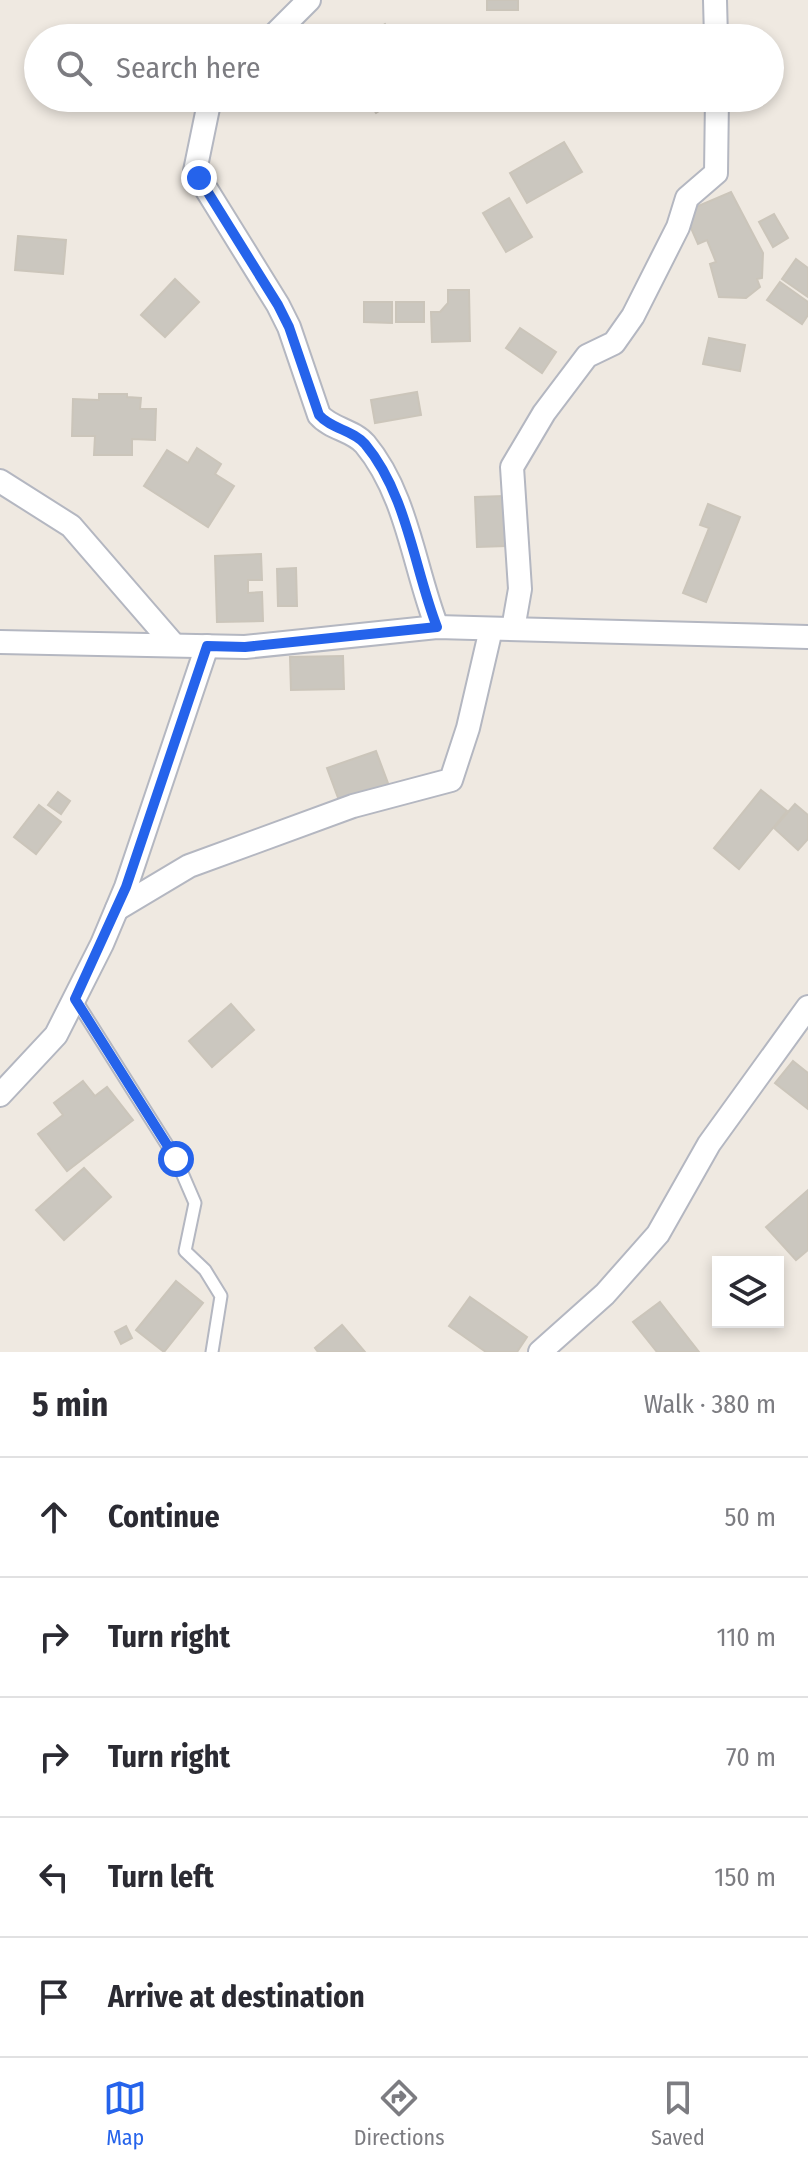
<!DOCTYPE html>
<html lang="en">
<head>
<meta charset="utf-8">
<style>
  body { margin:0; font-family:"Fira Sans Condensed",sans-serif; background:#f2f2f3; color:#2b2b33 }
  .controls { position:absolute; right:24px; bottom:24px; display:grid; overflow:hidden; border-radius:0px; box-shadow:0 4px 12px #0003 }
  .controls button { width:72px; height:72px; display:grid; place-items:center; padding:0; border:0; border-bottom:2px solid #e1e1e2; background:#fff; color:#2b2b33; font:40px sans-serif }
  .stop { position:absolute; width:24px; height:24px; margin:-18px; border:6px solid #2563eb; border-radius:50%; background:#fff }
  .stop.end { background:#2563eb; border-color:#fff; box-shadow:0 2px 8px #0008 }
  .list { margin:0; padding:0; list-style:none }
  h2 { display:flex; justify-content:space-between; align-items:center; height:104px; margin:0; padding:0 32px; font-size:34px }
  h2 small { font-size:26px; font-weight:400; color:#7c7c81 }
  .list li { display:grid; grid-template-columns:52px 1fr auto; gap:24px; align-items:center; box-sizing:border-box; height:120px; padding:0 32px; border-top:2px solid #e1e1e2 }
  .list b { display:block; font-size:30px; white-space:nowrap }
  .list em { font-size:26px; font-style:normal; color:#7c7c81 }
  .icon { flex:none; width:44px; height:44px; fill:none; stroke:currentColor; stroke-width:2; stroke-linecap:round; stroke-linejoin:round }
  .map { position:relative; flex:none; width:808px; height:1352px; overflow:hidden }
  .search { position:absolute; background:#fff; box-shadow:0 4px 12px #0003; left:24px; right:24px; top:24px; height:88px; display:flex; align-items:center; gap:20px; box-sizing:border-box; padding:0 28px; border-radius:44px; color:#7c7c81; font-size:30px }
  .sheet { height:704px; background:#fff }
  nav { display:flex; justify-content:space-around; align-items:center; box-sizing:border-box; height:112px; border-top:2px solid #e1e1e2; background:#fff; font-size:22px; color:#7c7c81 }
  nav a { display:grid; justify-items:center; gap:4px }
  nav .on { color:#2563eb }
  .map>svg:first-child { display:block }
  .building { fill:#cbc7bf; stroke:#cbc5ba; stroke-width:2 }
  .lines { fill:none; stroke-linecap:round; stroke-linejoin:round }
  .service-casing { stroke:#b4b7c1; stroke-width:15 }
  .minor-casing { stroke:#b4b7c1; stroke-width:26 }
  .service { stroke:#fff; stroke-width:11 }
  .minor { stroke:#fff; stroke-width:22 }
  .route { stroke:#2563eb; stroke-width:10 }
</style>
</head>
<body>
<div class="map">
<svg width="808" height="1352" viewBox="0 0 808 1352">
  <rect width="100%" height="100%" fill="#efe9e1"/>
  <g class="building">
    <rect x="487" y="0" width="31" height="10"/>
    <path d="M 385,24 L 394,38 L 362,38 Z"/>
    <path d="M 366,98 L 400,98 L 376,113 Z"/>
    <path d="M 564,142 L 582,172 L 527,203 L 510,173 Z"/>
    <path d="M 731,192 L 763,253 L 762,278 L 757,279 L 760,287 L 746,298 L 719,297 L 710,264 L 716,262 L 707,240 L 698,244 L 684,212 Z"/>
    <path d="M 509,198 L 532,237 L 506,252 L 483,213 Z"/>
    <path d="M 774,214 L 788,238 L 773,247 L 759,222 Z"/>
    <path d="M 18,236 L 66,240 L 63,274 L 15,270 Z"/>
    <path d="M 796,259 L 808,268 L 808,297 L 782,279 Z"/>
    <path d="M 175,279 L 199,302 L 165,337 L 141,315 Z"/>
    <path d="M 780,282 L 808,302 L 808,315 L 802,324 L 767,300 Z"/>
    <path d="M 448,290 L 469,290 L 470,341 L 432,342 L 431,312 L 440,312 L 448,303 Z"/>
    <path d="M 364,302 L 392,302 L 392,323 L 364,322 Z"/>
    <rect x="396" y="302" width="28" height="20"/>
    <path d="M 520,328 L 556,352 L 542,373 L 506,348 Z"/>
    <path d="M 709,338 L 745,345 L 740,371 L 703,364 Z"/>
    <path d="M 417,392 L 421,415 L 375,423 L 371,400 Z"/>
    <path d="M 99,394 L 127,394 L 127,397 L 141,398 L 140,409 L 156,409 L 155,440 L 132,439 L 132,455 L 94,455 L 95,436 L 72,436 L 73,399 L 99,400 Z"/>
    <path d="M 197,448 L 221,464 L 215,474 L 234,486 L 208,527 L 144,486 L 167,450 L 188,463 Z"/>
    <path d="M 504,496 L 506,546 L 477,547 L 475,497 Z"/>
    <path d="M 708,504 L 740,517 L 706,602 L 683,593 L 709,528 L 700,525 Z"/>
    <path d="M 261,554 L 262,580 L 248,580 L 248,593 L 262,592 L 263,621 L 217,622 L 215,556 Z"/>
    <path d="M 296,568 L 297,606 L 278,606 L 277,569 Z"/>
    <path d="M 343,656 L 344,689 L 291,690 L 290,657 Z"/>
    <path d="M 376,751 L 389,786 L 340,803 L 327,768 Z"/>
    <path d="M 761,790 L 787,811 L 739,869 L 714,848 Z"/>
    <path d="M 58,792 L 70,801 L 61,814 L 48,805 Z"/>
    <path d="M 795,804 L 808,815 L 808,839 L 798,850 L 774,828 Z"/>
    <path d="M 39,805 L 61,822 L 36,854 L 14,837 Z"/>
    <path d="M 231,1004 L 254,1030 L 212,1067 L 189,1041 Z"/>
    <path d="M 793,1061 L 808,1073 L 808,1109 L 775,1083 Z"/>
    <path d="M 83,1081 L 95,1096 L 107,1087 L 133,1120 L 67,1171 L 38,1134 L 63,1115 L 54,1103 Z"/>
    <path d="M 84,1168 L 111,1197 L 64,1240 L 36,1210 Z"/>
    <path d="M 808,1190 L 808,1250 L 796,1260 L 766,1227 Z"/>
    <path d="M 176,1281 L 203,1303 L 164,1352 L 136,1330 Z"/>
    <path d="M 470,1297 L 527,1337 L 517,1352 L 486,1352 L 449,1326 Z"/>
    <path d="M 660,1302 L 699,1352 L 657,1352 L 633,1322 Z"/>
    <path d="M 342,1325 L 365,1352 L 318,1352 L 315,1348 Z"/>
    <path d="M 126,1326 L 132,1338 L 121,1344 L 115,1332 Z"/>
  </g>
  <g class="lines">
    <g class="service-casing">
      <path id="service" d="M 75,999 L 176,1159 L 195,1203 L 185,1251 L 205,1270 L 221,1296 L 212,1352"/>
    </g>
    <g class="minor-casing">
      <g id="minor">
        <path d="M 715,0 L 716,38"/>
        <path d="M 271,38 L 309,0"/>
        <path d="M 213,98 L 208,108 L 195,171 L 278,305 L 289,327 L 319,415 C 331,429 353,430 365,444 C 407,494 414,568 437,627"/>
        <path d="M 0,481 L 71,526 L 174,645"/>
        <path d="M 513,629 L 520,589 L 512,467 L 544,413 L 587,356 L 614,343 L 633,316 L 678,227 L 687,198 L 716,173 L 717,98"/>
        <path d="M 0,642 L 245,647 L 437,627 L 808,637"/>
        <path d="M 117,909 L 189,866 L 353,806 L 451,780 L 468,728 L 491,629"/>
        <path d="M 0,1095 L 56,1035 L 102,944 L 126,887 L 207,646"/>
        <path d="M 540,1352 L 605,1294 L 658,1234 L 709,1144 L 808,1007"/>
      </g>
    </g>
    <use href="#service" class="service"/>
    <use href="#minor" class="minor"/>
  </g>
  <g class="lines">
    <path class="route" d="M 176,1159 L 75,999 L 126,887 L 207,646 L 245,647 L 437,627 C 414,568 407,494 365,444 C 353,430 331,429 319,415 L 289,327 L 278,305 L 199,178"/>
  </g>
</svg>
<div class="controls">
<button><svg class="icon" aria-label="layers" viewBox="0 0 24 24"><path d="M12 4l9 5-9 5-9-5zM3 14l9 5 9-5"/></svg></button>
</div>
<div class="stop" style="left:176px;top:1159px"></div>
<div class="stop end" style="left:199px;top:178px"></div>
<div class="search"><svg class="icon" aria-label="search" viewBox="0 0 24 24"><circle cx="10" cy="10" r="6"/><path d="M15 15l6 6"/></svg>Search here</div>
</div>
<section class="sheet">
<h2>5 min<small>Walk · 380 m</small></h2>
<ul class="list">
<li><svg class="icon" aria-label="ahead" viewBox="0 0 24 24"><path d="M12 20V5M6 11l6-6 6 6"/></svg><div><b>Continue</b></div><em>50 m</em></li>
<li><svg class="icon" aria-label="right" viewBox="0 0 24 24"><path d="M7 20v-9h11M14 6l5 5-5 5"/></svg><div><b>Turn right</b></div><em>110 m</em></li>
<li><svg class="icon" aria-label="right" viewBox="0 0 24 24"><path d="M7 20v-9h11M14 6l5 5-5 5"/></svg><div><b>Turn right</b></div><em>70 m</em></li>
<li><svg class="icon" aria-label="left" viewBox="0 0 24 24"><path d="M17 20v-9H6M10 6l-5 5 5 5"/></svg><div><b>Turn left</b></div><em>150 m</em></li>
<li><svg class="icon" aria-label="arrive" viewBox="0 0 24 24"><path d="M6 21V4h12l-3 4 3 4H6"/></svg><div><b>Arrive at destination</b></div></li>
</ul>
</section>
<nav>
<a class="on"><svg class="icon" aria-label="map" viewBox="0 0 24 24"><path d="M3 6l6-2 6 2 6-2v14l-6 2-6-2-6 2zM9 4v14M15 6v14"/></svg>Map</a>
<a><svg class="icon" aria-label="directions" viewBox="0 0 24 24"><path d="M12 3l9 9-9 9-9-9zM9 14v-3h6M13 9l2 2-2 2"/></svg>Directions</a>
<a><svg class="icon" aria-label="saved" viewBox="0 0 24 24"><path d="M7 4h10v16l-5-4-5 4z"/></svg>Saved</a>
</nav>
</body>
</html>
